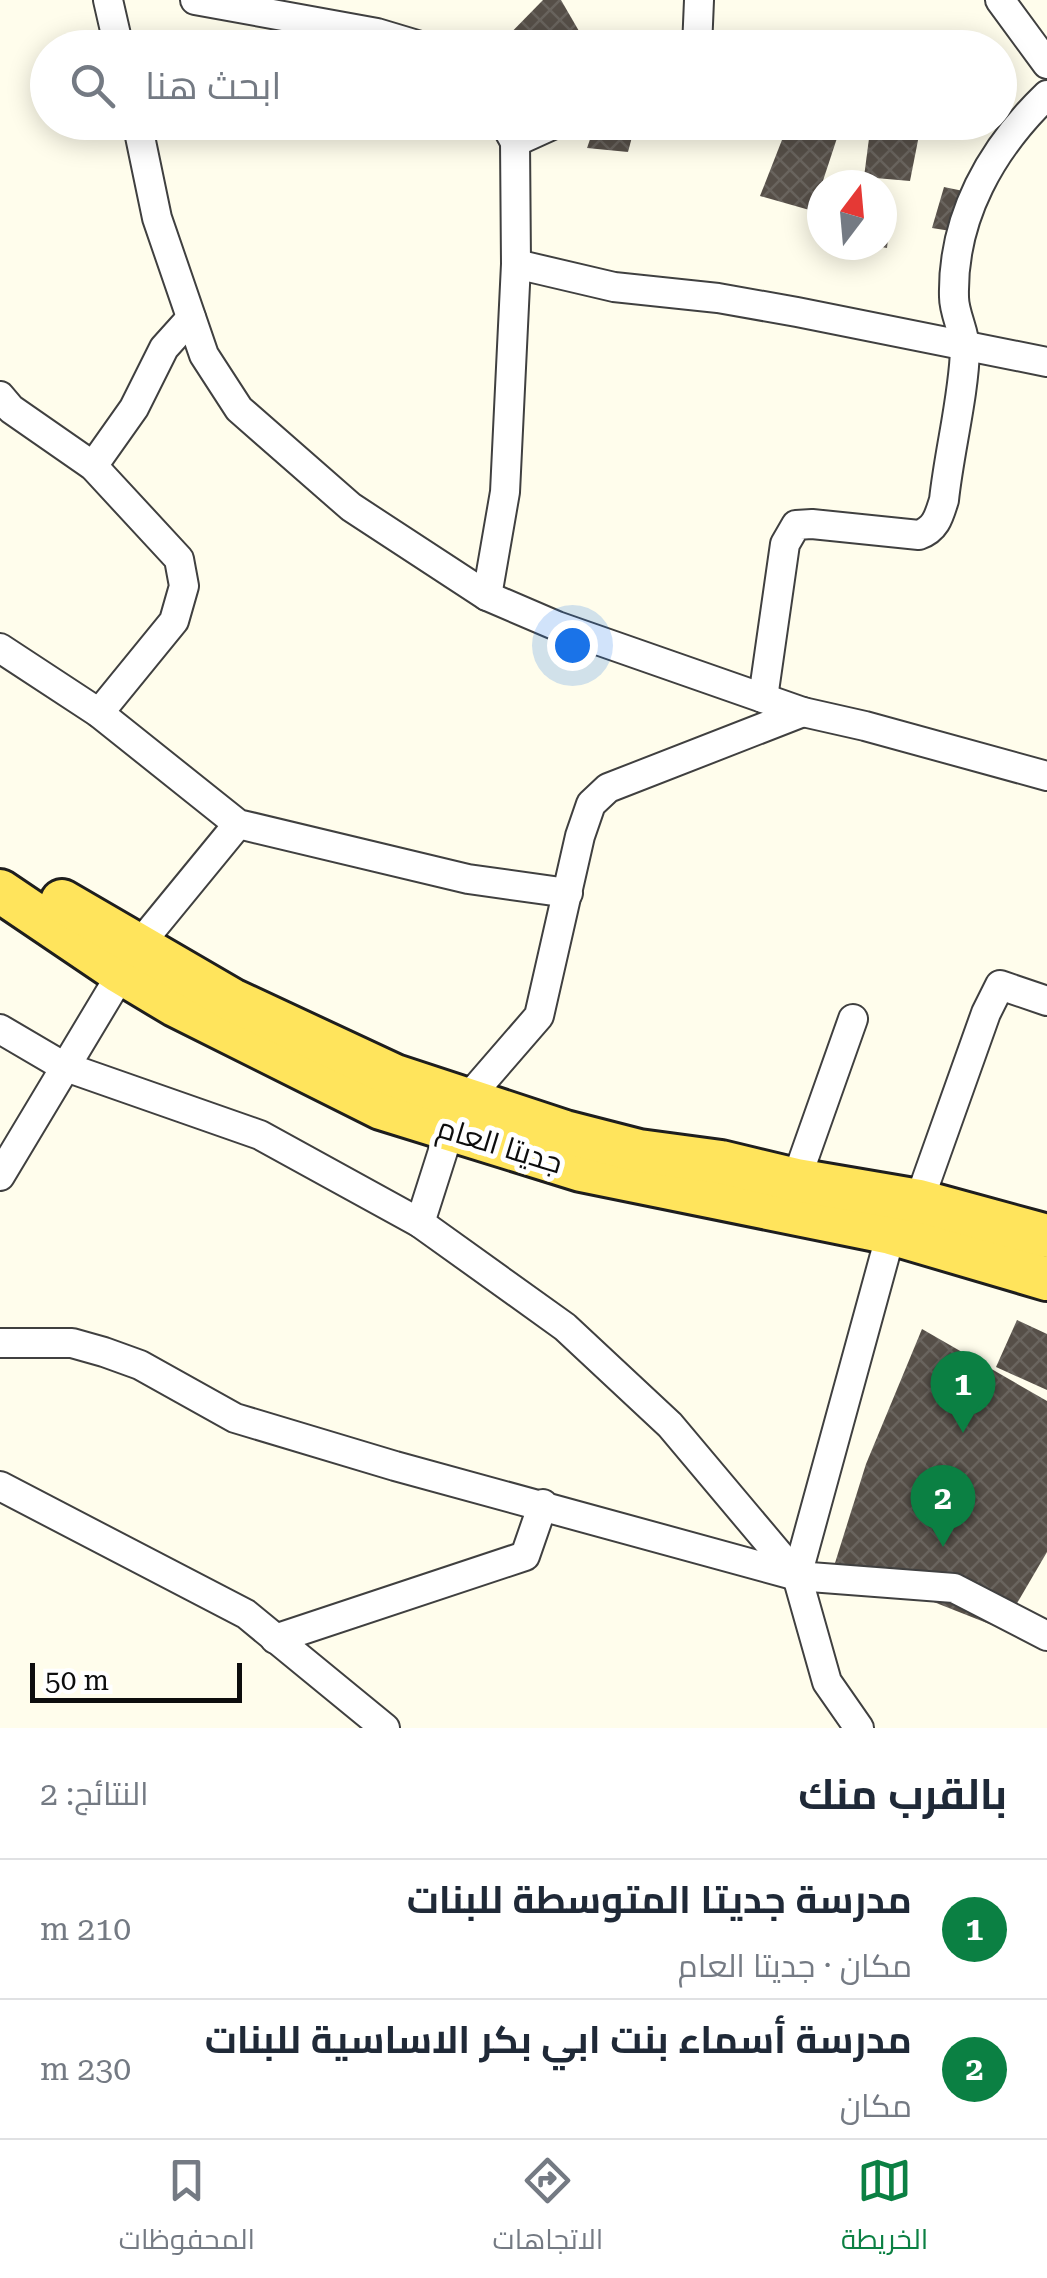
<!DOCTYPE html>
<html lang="ar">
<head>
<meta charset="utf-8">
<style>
  body { margin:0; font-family:"Roboto Serif",Cairo,serif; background:#f2f2f3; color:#1f2937; direction:rtl }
  .compass { position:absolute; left:807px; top:170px; width:90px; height:90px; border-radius:50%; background:#fff; box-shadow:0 5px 25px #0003; rotate:16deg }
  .scale { position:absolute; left:30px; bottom:25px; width:212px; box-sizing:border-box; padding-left:10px; border:5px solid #0d0d0d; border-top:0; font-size:28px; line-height:35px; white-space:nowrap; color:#0d0d0d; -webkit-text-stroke:8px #fff; paint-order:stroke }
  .you { position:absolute; left:572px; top:645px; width:35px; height:35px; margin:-25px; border:8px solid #fff; border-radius:50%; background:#1a73e8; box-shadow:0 0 0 15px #1a73e833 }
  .badge { display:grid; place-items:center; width:65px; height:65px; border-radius:50%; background:#0b8043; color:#fff; font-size:32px; font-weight:700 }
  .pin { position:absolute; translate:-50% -82px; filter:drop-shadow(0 2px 5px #0008) }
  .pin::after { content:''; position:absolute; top:52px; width:35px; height:30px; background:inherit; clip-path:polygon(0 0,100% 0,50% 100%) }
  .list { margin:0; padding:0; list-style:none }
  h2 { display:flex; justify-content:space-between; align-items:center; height:130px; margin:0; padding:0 40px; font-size:42px }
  h2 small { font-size:32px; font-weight:400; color:#747a83 }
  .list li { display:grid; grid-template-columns:65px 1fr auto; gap:30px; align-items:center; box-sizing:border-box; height:140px; padding:0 40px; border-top:2px solid #e0e1e3 }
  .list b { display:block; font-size:38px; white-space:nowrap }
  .list p { margin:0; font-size:32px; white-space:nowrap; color:#747a83 }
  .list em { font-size:32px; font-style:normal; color:#747a83 }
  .icon { flex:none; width:55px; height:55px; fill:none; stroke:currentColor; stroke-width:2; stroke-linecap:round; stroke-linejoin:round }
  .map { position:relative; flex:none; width:1047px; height:1728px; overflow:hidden; direction:ltr }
  .search { position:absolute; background:#fff; box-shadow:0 5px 25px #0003; left:30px; right:30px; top:30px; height:110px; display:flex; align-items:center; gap:25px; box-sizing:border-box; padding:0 35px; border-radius:55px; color:#747a83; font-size:38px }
  .sheet { height:410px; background:#fff }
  nav { display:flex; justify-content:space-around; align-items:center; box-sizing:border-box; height:140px; border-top:2px solid #e0e1e3; background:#fff; font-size:28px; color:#747a83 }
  nav a { display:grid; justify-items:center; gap:5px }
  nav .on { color:#0b8043 }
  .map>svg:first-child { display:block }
  .building { fill:url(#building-cross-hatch) }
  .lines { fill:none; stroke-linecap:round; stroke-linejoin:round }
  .minor-casing { stroke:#404040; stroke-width:32 }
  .primary-casing { stroke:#1e1e1e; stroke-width:48 }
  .minor { stroke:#fff; stroke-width:28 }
  .primary { stroke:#ffe45c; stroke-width:42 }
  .labels { text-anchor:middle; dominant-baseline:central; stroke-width:10; stroke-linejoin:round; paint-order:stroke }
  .street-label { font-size:30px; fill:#0d0d0d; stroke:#fff }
</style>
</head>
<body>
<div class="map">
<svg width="1047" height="1728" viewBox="0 0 1047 1728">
  <defs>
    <pattern id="building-cross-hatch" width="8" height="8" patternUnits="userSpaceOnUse" patternTransform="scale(2.5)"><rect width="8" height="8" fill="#564f48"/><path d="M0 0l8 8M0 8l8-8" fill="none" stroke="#69645e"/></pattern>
  </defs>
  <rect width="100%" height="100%" fill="#fffdec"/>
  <g class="building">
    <path d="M 543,0 L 561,0 L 583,38 L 577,48 L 507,48 L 502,42 Z"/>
    <path d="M 596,122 L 636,122 L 628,152 L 587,148 Z"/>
    <path d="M 789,122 L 839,132 L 813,211 L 760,196 Z"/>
    <path d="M 871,123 L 921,125 L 910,181 L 864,177 Z"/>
    <path d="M 944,187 L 968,192 L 957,232 L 932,228 Z"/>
    <path d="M 882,199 L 892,200 L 887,248 L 882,247 Z"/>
    <path d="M 1017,1320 L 1047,1334 L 1047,1390 L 996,1367 Z"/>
    <path d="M 922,1329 L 1047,1401 L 1047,1552 L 1002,1629 L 835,1563 L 866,1464 Z"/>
  </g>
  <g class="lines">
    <g class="minor-casing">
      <g id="minor">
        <path d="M 108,0 L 119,48"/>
        <path d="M 195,0 L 377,33 L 427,48"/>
        <path d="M 1000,0 L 1047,64"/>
        <path d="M 697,48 L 699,0"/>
        <path d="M 137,122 L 157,218 L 204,355 L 239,409 L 351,507 L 487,596 L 557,626 L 803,712 L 865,726 L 1047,776"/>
        <path d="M 515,142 L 559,122"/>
        <path d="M 516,264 L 614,287 L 718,298 L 797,312 L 1047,362"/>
        <path d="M 0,396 L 11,409 L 93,466 L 179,559 L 184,586 L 174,621 L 99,713"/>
        <path d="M 93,466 L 134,408 L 164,348 L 191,318"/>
        <path d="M 487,596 L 505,492 L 516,264 L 515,142 L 504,122"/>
        <path d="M 0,648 L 99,713 L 238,824 L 468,879 L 568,893"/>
        <path d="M 763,698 L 785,544 L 796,525 L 812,524 L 919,535 C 936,529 939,516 944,500 C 949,452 964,395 965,349 C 965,332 954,314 954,297 C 952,217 992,148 1047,95"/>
        <path d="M 0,1029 L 63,1066 L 260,1135 L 420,1223 L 565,1327 L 670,1425 L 797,1576 L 827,1682 L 859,1728"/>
        <path d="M 0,1176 L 138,946 L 238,824"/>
        <path d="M 796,1180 L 853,1019"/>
        <path d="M 919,1201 L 986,1013 L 1000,985 L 1047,1001"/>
        <path d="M 420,1223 L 450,1129 L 468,1098 L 539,1016 L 580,836 L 591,804 L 608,788 L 803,712"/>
        <path d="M 0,1343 L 72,1343 L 104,1352 L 140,1365 L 235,1418 L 395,1466 L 797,1576 L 954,1588 L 1047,1636"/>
        <path d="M 0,1486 L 246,1614 L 385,1728"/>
        <path d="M 797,1576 L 891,1233"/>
        <path d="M 275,1639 L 525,1556 L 543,1504"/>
      </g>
    </g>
    <g class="primary-casing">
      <g id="primary">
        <path d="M 0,891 L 120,972 L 175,1005 L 381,1108 L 581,1170 L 891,1233 L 1047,1279"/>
        <path d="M 62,901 L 232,1000 L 395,1076 L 565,1132 L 639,1151 L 721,1162 L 796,1180 L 919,1201 L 1047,1236"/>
      </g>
    </g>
    <use href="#minor" class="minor"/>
    <use href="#primary" class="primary"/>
  </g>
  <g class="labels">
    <g class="street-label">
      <text transform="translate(500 1145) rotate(17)">جديتا العام</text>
    </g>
  </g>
</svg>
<svg class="compass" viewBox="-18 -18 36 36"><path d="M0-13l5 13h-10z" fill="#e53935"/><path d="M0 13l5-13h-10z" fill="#747a83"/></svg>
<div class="scale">50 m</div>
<div class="you"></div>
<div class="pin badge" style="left:963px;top:1433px">1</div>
<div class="pin badge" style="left:943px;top:1547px">2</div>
<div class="search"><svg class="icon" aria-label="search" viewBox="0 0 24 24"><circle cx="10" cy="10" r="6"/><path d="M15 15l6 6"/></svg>ابحث هنا</div>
</div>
<section class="sheet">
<h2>بالقرب منك<small>النتائج: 2</small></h2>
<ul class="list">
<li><span class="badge">1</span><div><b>مدرسة جديتا المتوسطة للبنات</b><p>مكان · جديتا العام</p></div><em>210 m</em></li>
<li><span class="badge">2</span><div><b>مدرسة أسماء بنت ابي بكر الاساسية للبنات</b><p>مكان</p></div><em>230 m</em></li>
</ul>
</section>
<nav>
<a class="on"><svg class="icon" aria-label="map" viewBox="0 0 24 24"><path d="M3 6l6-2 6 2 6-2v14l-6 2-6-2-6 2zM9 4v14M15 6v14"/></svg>الخريطة</a>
<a><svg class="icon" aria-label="directions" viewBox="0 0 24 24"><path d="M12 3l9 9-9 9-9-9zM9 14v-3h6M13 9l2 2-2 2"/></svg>الاتجاهات</a>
<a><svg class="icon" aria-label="saved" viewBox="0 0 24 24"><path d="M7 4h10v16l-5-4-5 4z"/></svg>المحفوظات</a>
</nav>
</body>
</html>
